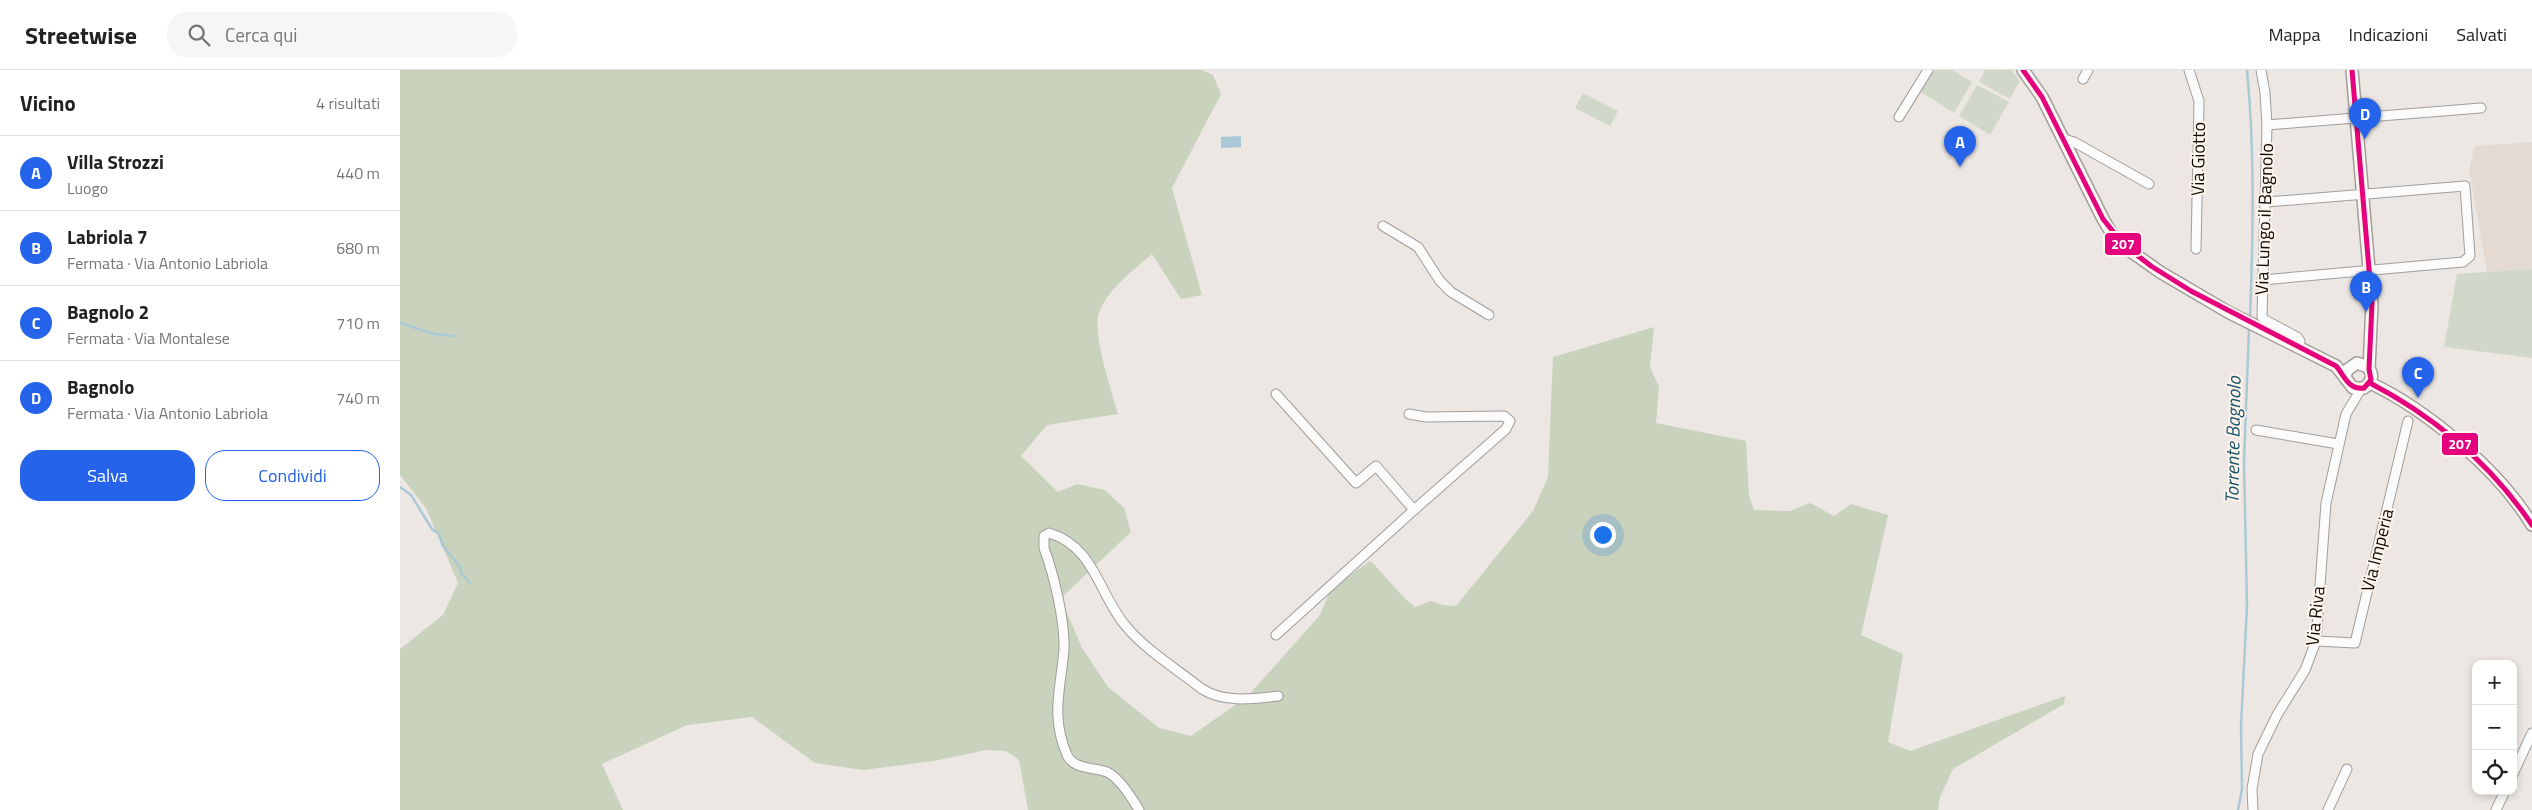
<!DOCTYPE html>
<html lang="it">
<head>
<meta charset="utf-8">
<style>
  body { margin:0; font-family:"Titillium Web",sans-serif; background:#f6f6f6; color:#222 }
  .controls { position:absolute; right:15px; bottom:15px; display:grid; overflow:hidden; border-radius:10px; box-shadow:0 2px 8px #0003 }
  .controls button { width:45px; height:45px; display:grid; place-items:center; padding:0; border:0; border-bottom:1px solid #e0e0e0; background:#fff; color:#222; font:25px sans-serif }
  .you { position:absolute; left:1202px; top:464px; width:18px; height:18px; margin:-12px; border:4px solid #fff; border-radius:50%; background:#1a73e8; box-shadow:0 0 0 8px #1a73e833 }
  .badge { display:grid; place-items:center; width:32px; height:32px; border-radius:50%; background:#2563eb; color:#fff; font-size:16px; font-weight:700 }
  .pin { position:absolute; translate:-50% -41px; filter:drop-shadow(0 1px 2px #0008) }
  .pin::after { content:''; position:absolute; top:26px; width:18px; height:15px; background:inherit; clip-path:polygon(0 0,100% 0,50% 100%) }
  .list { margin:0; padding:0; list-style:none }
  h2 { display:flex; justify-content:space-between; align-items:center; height:65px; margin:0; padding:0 20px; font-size:21px }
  h2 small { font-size:16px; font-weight:400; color:#767676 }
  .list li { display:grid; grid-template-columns:32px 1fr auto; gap:15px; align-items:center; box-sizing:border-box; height:75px; padding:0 20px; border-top:1px solid #e0e0e0 }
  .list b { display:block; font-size:19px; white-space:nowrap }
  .list p { margin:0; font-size:16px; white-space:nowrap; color:#767676 }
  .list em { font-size:16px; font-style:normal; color:#767676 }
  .actions { display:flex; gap:10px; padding:15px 20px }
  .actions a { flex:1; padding:11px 0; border:1px solid #2563eb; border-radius:20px; text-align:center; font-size:18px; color:#2563eb }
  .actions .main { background:#2563eb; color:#fff }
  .icon { flex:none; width:28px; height:28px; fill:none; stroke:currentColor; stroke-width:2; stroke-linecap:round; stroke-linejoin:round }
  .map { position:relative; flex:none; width:2132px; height:740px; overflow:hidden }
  header { display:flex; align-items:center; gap:30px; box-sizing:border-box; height:70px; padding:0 25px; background:#fff; border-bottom:1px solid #e0e0e0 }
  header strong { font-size:24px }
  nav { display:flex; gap:28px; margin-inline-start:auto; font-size:18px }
  .search { width:350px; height:45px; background:#f6f6f6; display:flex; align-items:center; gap:12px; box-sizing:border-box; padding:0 18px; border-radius:20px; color:#767676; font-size:19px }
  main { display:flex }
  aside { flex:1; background:#fff }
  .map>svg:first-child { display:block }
  .built { fill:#e4dad1 }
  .green { fill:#d2d8c9 }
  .forest { fill:#c8d2bc }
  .water { fill:#aac8d6 }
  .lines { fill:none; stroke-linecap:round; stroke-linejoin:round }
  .stream { stroke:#aac8d6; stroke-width:2.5 }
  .minor-casing { stroke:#a19d9a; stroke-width:11 }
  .tertiary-casing { stroke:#a19d9a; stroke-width:14 }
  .minor { stroke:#fcfbfb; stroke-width:9 }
  .tertiary { stroke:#fcfbfb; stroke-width:11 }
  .bus-1-casing { stroke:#fef4ec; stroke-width:9 }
  .bus-1 { stroke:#e5007d; stroke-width:5 }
  .labels { text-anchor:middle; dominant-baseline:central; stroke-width:4; stroke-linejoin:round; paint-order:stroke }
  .street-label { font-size:18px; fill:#0e0b09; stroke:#fef4ec }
  .water-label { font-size:19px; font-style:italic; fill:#1a556b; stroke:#fef4ec }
  .line-badge { stroke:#fef4ec; stroke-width:2 }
  .badge-label { font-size:14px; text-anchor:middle; font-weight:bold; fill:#fff }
</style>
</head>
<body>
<header>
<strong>Streetwise</strong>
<div class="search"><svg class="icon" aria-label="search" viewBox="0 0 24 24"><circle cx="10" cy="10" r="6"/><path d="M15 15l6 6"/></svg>Cerca qui</div>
<nav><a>Mappa</a><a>Indicazioni</a><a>Salvati</a></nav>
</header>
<main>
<aside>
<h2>Vicino<small>4 risultati</small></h2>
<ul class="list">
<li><span class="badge">A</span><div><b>Villa Strozzi</b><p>Luogo</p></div><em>440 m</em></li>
<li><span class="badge">B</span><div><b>Labriola 7</b><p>Fermata · Via Antonio Labriola</p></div><em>680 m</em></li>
<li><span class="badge">C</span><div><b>Bagnolo 2</b><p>Fermata · Via Montalese</p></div><em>710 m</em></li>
<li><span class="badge">D</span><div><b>Bagnolo</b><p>Fermata · Via Antonio Labriola</p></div><em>740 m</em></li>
</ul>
<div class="actions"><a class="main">Salva</a><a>Condividi</a></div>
</aside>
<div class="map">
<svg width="2132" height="740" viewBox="0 0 2132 740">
  <rect width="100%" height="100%" fill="#ece7e3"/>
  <path class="built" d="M 2132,72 L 2132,199 L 2087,202 L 2069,99 L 2075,76 Z"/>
  <g class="green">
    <path d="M 1534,0 L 1553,0 L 1572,12 L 1554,43 L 1521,22 Z"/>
    <path d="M 1585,0 L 1611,0 L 1620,11 L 1610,29 L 1579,12 Z"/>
    <path d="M 1577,15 L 1609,32 L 1590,65 L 1559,46 Z"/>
    <path d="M 1183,23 L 1218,41 L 1210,56 L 1175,38 Z"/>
    <path d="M 2132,199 L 2132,288 L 2044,277 L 2057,204 Z"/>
  </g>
  <path class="forest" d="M 0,0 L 801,0 L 813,5 L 821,24 L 772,118 L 802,225 L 781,229 L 752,184 C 734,200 710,217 700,240 C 690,259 712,322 718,344 L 647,355 L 621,386 L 658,422 L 677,414 L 705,420 L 724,438 L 731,462 L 661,528 L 682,578 L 708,617 L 759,658 L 791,666 L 848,626 L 920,545 L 931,519 L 970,491 C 987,506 998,524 1015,537 L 1031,531 L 1043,535 L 1056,536 L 1133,441 L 1148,407 L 1153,287 L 1254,257 L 1250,297 L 1259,317 L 1256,353 L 1346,371 L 1349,426 L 1354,440 L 1390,441 L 1410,433 L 1434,446 L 1451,434 L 1488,445 L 1461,565 L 1503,584 L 1488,672 L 1510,681 L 1665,626 L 1664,634 L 1553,699 L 1540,727 L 1538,740 L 628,740 L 619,690 L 606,681 L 586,680 L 534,691 L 463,700 L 415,693 L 352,647 L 287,655 L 202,694 L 223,740 L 0,740 L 0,579 L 43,545 L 58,513 L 26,438 L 0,405 Z"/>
  <path class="water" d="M 841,66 L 841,77 L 821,78 L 821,67 Z"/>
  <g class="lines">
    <g class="stream">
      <path d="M 1847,0 C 1855,83 1853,166 1850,249"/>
      <path d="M 0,253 L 34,264 L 54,266"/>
      <path d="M 0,417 L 11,425 L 32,459 L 39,464 L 43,476 L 60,497 L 61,503 L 70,513"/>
      <path d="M 1838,740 L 1842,719 L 1841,656 L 1847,536 L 1844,392 L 1849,257"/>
    </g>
    <g class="minor-casing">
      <g id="minor">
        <path d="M 1789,0 L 1799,31 L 1796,179"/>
        <path d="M 1861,0 L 1865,23 L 1867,55 L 1862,247 L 1865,250 L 1897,267 L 1900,271 L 1899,277"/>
        <path d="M 1683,9 L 1688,0"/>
        <path d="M 1499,47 L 1528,0"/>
        <path d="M 1867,55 L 2081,38"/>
        <path d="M 1664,69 L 1674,72 L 1749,114"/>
        <path d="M 983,156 L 1018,177 L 1040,211 L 1051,222 L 1089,245"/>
        <path d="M 1862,210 L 2063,192 L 2070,186 L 2065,116 L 1867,132"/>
        <path d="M 876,324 L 956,413 L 976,396 L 1014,440 L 1106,359 L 1110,351 L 1104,346 L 1026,347 L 1009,344"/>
        <path d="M 1856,360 L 1938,374"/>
        <path d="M 876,565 L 1014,440"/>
        <path d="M 1916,571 L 1955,573 L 2008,351"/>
        <path d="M 2113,704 L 2132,663"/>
        <path d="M 739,740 C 732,728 720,708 707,702 C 694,697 674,700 667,685 C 650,645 661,619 664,579 C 665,551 654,505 644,478 L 644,466 L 649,463 C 694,476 699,524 725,555 C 745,580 777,599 802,619 C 824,633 852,629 878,626"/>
        <path d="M 1853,740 L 1852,719 L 1858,684 L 1877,645 L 1905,600 L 1916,571 L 1926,433 L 1946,344 L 1961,319"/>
        <path d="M 1928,740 L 1947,699"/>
        <path d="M 2096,740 L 2105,721"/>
      </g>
    </g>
    <g class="tertiary-casing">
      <g id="tertiary">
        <path d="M 1623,0 L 1642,27 L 1703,149 L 1712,164 L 1722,175 L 1760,202 L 1828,242 L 1936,296 L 1953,318 L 1964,318 C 1972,312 1974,305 1968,297 L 1957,293 L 1947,300 L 1945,307"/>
        <path d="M 1952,0 L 1972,234 L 1969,299"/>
        <path d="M 1970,313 C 2026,339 2100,401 2132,455"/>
      </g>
    </g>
    <use href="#minor" class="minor"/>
    <use href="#tertiary" class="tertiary"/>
    <g class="bus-1-casing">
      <g id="bus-1">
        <path d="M 1623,0 L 1642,27 L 1703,149 L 1724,175 L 1751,196 L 1791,221 L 1936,296 C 1945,306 1948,320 1964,318 L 1971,310 L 1969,299 L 1972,234 L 1952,0"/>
        <path d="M 1970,313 C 2035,347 2091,394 2132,455"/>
      </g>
    </g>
    <use href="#bus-1" class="bus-1"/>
  </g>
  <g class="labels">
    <g class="street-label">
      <text transform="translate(1798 89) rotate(-89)">Via Giotto</text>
      <text transform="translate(1864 149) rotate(-88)">Via Lungo il Bagnolo</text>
      <text transform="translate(1977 480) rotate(-76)">Via Imperia</text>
      <text transform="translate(1915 546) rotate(-84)">Via Riva</text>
    </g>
    <g class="water-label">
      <text transform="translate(1832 370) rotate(-89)">Torrente Bagnolo</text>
    </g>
  </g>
  <g class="line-badge">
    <rect x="1704" y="162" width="38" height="24" rx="5" fill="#e5007d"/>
    <rect x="2041" y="362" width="38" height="24" rx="5" fill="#e5007d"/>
  </g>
  <g class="badge-label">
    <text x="1723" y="179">207</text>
    <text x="2060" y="379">207</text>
  </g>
</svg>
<div class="controls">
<button>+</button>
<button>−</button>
<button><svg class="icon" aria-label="locate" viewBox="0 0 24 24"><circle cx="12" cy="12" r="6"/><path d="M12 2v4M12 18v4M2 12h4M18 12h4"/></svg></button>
</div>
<div class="you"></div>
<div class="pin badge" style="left:1560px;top:97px">A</div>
<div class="pin badge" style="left:1966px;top:242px">B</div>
<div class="pin badge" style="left:2018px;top:328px">C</div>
<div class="pin badge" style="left:1965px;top:69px">D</div>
</div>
</main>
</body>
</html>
